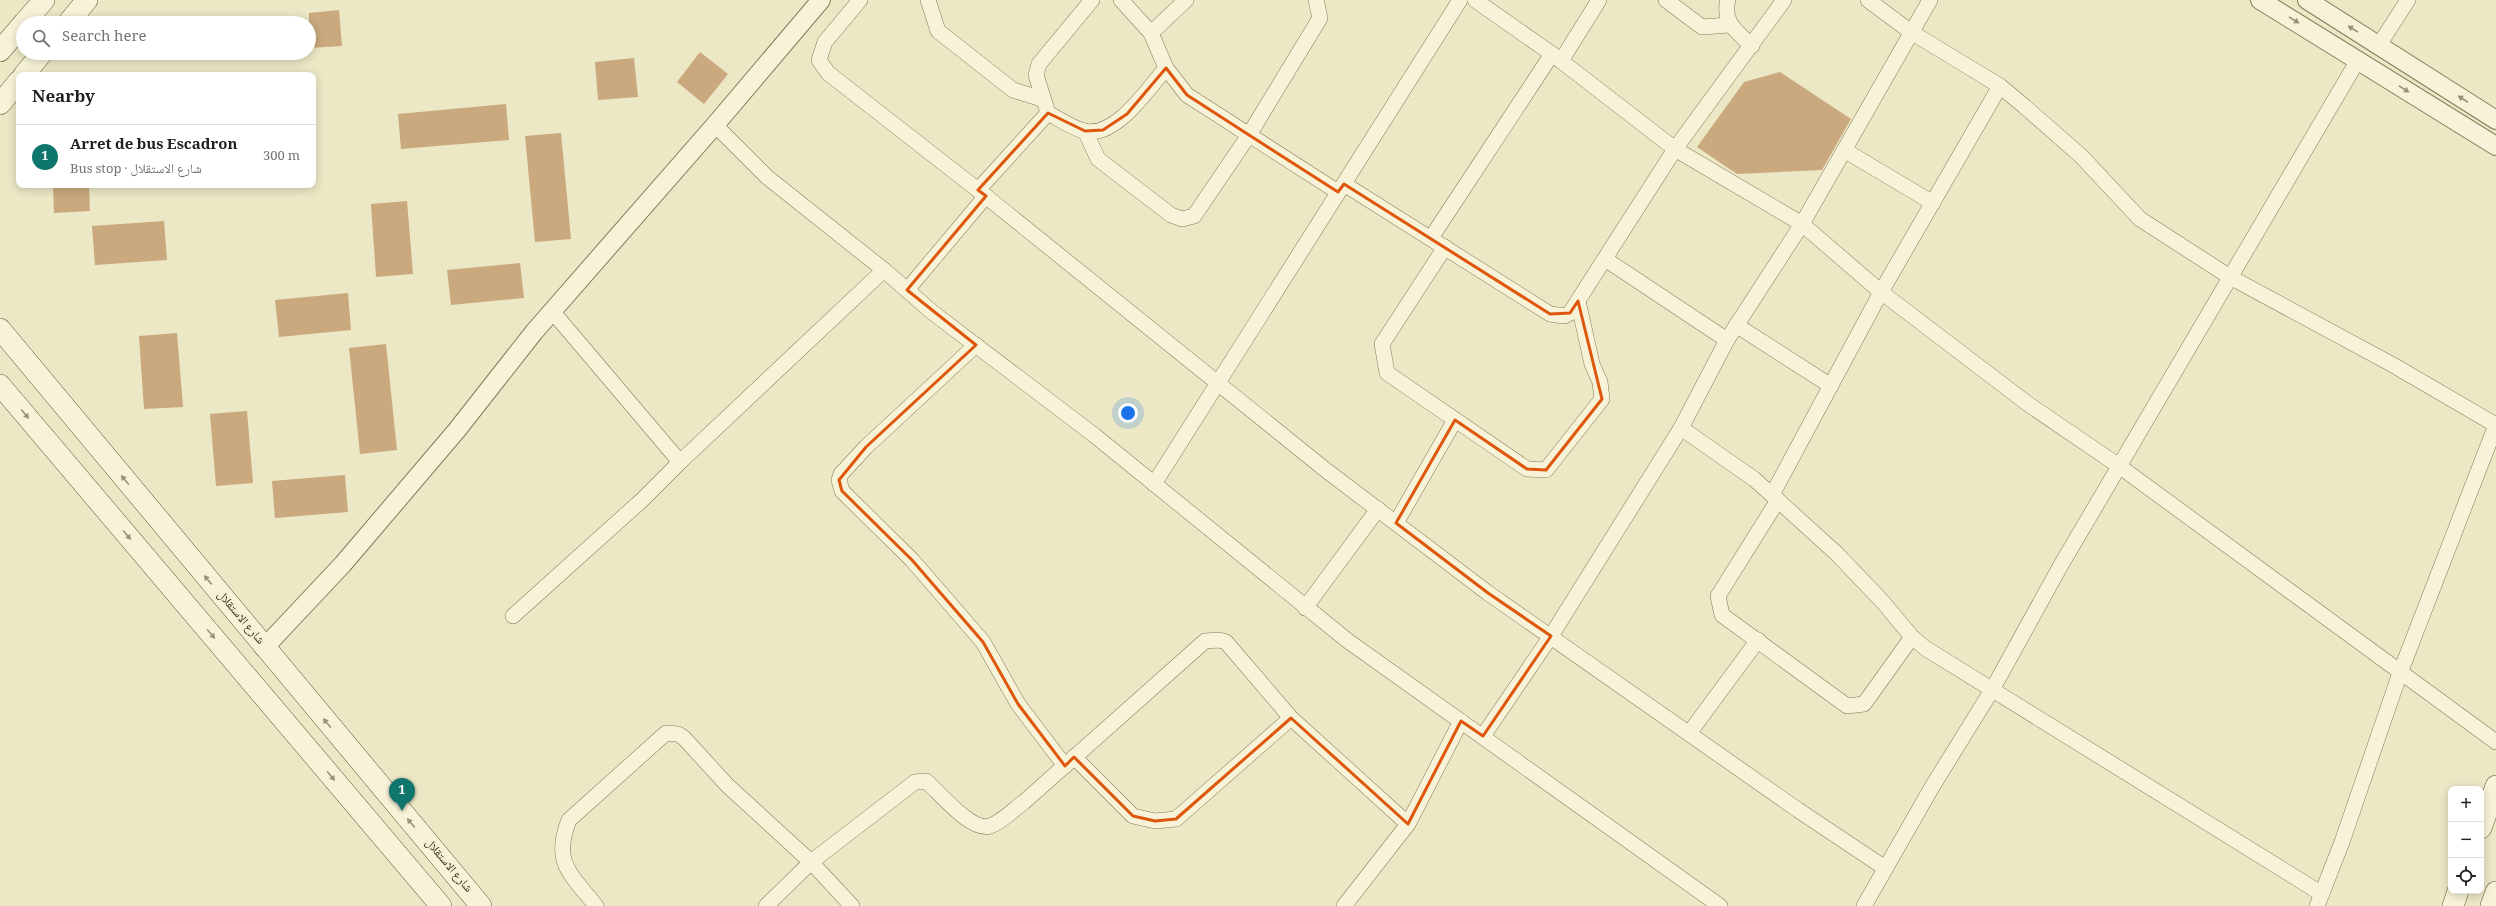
<!DOCTYPE html>
<html lang="en">
<head>
<meta charset="utf-8">
<style>
  body { margin:0; font-family:Georgia,"Noto Naskh Arabic",serif; background:#f6f6f6; color:#202124 }
  .controls { position:absolute; right:12px; bottom:12px; display:grid; overflow:hidden; border-radius:8px; box-shadow:0 2px 10px #0003 }
  .controls button { width:36px; height:36px; display:grid; place-items:center; padding:0; border:0; border-bottom:1px solid #e0e0e0; background:#fff; color:#202124; font:20px sans-serif }
  .you { position:absolute; left:1128px; top:413px; width:14px; height:14px; margin:-10px; border:3px solid #fff; border-radius:50%; background:#1a73e8; box-shadow:0 0 0 6px #1a73e833 }
  .badge { display:grid; place-items:center; width:26px; height:26px; border-radius:50%; background:#0f766e; color:#fff; font-size:13px; font-weight:700 }
  .pin { position:absolute; translate:-50% -33px; filter:drop-shadow(0 1px 2px #0008) }
  .pin::after { content:''; position:absolute; top:21px; width:14px; height:12px; background:inherit; clip-path:polygon(0 0,100% 0,50% 100%) }
  .list { margin:0; padding:0; list-style:none }
  h2 { display:flex; justify-content:space-between; align-items:center; height:52px; margin:0; padding:0 16px; font-size:17px }
  h2 small { font-size:13px; font-weight:400; color:#757577 }
  .list li { display:grid; grid-template-columns:26px 1fr auto; gap:12px; align-items:center; box-sizing:border-box; height:64px; padding:0 16px; border-top:1px solid #e0e0e0 }
  .list b { display:block; font-size:15px; white-space:nowrap }
  .list p { margin:0; font-size:13px; white-space:nowrap; color:#757577 }
  .list em { font-size:13px; font-style:normal; color:#757577 }
  .icon { flex:none; width:22px; height:22px; fill:none; stroke:currentColor; stroke-width:2; stroke-linecap:round; stroke-linejoin:round }
  .map { position:relative; flex:none; width:2496px; height:906px; overflow:hidden }
  .search { position:absolute; background:#fff; box-shadow:0 2px 10px #0003; left:16px; top:16px; width:300px; height:44px; display:flex; align-items:center; gap:10px; box-sizing:border-box; padding:0 14px; border-radius:22px; color:#757577; font-size:15px }
  .panel { position:absolute; background:#fff; box-shadow:0 2px 10px #0003; left:16px; top:72px; width:300px; height:116px; border-radius:8px }
  .map>svg:first-child { display:block }
  .building { fill:#c9a97d }
  .lines { fill:none; stroke-linecap:round; stroke-linejoin:round }
  .minor-casing { stroke:#867a5c; stroke-width:16 }
  .tertiary-casing { stroke:#867a5c; stroke-width:20 }
  .secondary-casing { stroke:#685b3f; stroke-width:22 }
  .minor { stroke:#f7f3d8; stroke-width:15 }
  .tertiary { stroke:#f7f3d8; stroke-width:18 }
  .secondary { stroke:#f7f3d8; stroke-width:21 }
  .oneway { fill:#97917c }
  .marked { fill:none; stroke:#df570d; stroke-width:3; stroke-linejoin:round }
  .labels { text-anchor:middle; dominant-baseline:central; stroke-width:3; stroke-linejoin:round; paint-order:stroke }
  .street-label { font-size:12px; fill:#372f1f; stroke:#f4f0d4 }
</style>
</head>
<body>
<div class="map">
<svg width="2496" height="906" viewBox="0 0 2496 906">
  <rect width="100%" height="100%" fill="#ece7c5"/>
  <g class="building">
    <path d="M 339,10 L 342,46 L 309,48 L 309,13 Z"/>
    <path d="M 700,52 L 728,74 L 704,104 L 677,82 Z"/>
    <path d="M 634,58 L 638,97 L 598,100 L 595,62 Z"/>
    <path d="M 1780,72 L 1851,119 L 1822,170 L 1737,174 L 1697,147 L 1744,82 Z"/>
    <path d="M 506,104 L 509,140 L 401,149 L 398,114 Z"/>
    <path d="M 561,133 L 571,239 L 535,242 L 525,136 Z"/>
    <path d="M 53,185 L 89,185 L 90,211 L 54,213 Z"/>
    <path d="M 407,201 L 413,274 L 376,277 L 371,204 Z"/>
    <path d="M 164,221 L 167,260 L 95,265 L 92,226 Z"/>
    <path d="M 520,263 L 524,298 L 451,305 L 447,270 Z"/>
    <path d="M 348,293 L 351,330 L 279,337 L 275,300 Z"/>
    <path d="M 177,333 L 183,407 L 144,409 L 139,336 Z"/>
    <path d="M 386,344 L 397,450 L 360,454 L 349,348 Z"/>
    <path d="M 247,411 L 253,483 L 216,486 L 210,414 Z"/>
    <path d="M 345,475 L 348,512 L 275,518 L 272,481 Z"/>
  </g>
  <g class="lines">
    <g class="minor-casing">
      <g id="minor">
        <path d="M 860,0 L 825,42 L 819,60 L 828,73 L 978,190 L 1327,471 L 1488,593 L 1798,810 L 1885,868"/>
        <path d="M 928,0 L 938,31 L 1013,90 L 1042,99"/>
        <path d="M 1092,0 L 1039,64 L 1036,75 L 1048,113 C 1059,119 1072,128 1084,131 C 1115,139 1148,89 1166,68"/>
        <path d="M 1121,0 L 1151,33 L 1166,68 L 1187,95 L 1338,192"/>
        <path d="M 1475,0 L 1552,54 L 1675,149 L 1802,224 L 1881,292 L 2028,404 L 2119,466 L 2496,742"/>
        <path d="M 1666,0 L 1702,27 L 1729,25"/>
        <path d="M 1728,0 C 1722,22 1737,32 1752,46"/>
        <path d="M 1868,0 L 1911,32 L 2000,86 L 2024,106 L 2081,156 L 2140,219 L 2230,277 L 2393,365 L 2496,425"/>
        <path d="M 1151,33 L 1186,0"/>
        <path d="M 2379,45 L 2408,0"/>
        <path d="M 1561,61 L 1599,0"/>
        <path d="M 715,125 L 767,177 L 884,270 L 932,312 L 1094,435 L 1348,641 L 1720,906"/>
        <path d="M 1085,131 L 1098,159 L 1171,215 L 1182,219 L 1194,216 L 1249,135 L 1320,18 L 1316,0"/>
        <path d="M 1844,150 L 1933,203"/>
        <path d="M 1344,184 L 1550,314 L 1564,316 L 1570,313 L 1675,149 L 1784,0"/>
        <path d="M 978,190 L 1048,113"/>
        <path d="M 1431,238 L 1552,54"/>
        <path d="M 1445,247 L 1382,344 L 1387,373 L 1527,469 L 1546,470 L 1602,399 L 1600,382 L 1592,364 L 1578,301"/>
        <path d="M 1605,259 L 1727,340"/>
        <path d="M 907,290 L 986,196"/>
        <path d="M 552,311 L 680,462"/>
        <path d="M 1736,325 L 1831,386"/>
        <path d="M 976,345 L 866,447 L 841,474 L 839,480 L 842,491 L 912,560 L 983,642 L 1018,704 L 1065,766"/>
        <path d="M 1681,428 L 1754,479 L 1772,495 L 1836,553 L 1882,601 L 1912,637 L 1925,648 L 2322,894"/>
        <path d="M 1154,484 L 1460,0"/>
        <path d="M 1772,495 L 1881,292 L 2000,86"/>
        <path d="M 1778,500 L 1718,596 L 1722,615 L 1847,706 L 1864,704 L 1912,637"/>
        <path d="M 1396,523 L 1455,420"/>
        <path d="M 1305,608 L 1378,509"/>
        <path d="M 513,616 L 642,500 L 680,462 L 884,270"/>
        <path d="M 1690,732 L 1758,640"/>
        <path d="M 1483,736 L 1551,636 L 1681,428 L 1727,340 L 1802,224 L 1930,0"/>
        <path d="M 1074,757 L 1133,816 L 1155,821 L 1176,819 L 1291,718"/>
        <path d="M 596,906 C 571,874 552,863 569,820 L 666,733 L 678,734 L 684,738 L 727,785 L 811,862 L 915,782 L 926,781 C 940,793 971,832 990,826 C 1002,822 1014,809 1024,802 L 1205,641 L 1219,640 L 1226,642 L 1291,718 L 1408,824"/>
        <path d="M 766,906 L 811,862 L 852,906"/>
        <path d="M 1344,906 L 1408,824 L 1461,721"/>
        <path d="M 1864,906 L 1932,787 L 1992,690 L 2061,565 L 2358,60"/>
        <path d="M 2317,906 L 2342,842 L 2400,673 L 2496,425"/>
      </g>
    </g>
    <g class="tertiary-casing">
      <g id="tertiary">
        <path d="M 2260,0 L 2496,146"/>
        <path d="M 2307,0 L 2496,120"/>
        <path d="M 264,648 L 343,564 L 457,430 L 534,332 L 715,125 L 821,0"/>
      </g>
    </g>
    <g class="secondary-casing">
      <g id="secondary">
        <path d="M 24,23 L 44,0"/>
        <path d="M 68,23 L 87,0"/>
        <path d="M 0,51 L 23,24"/>
        <path d="M 24,75 L 42,53"/>
        <path d="M 0,104 L 19,81"/>
        <path d="M 0,329 L 481,906"/>
        <path d="M 0,385 L 441,906"/>
        <path d="M 2481,828 L 2496,786"/>
        <path d="M 2453,906 L 2458,891"/>
        <path d="M 2491,906 L 2496,892"/>
      </g>
    </g>
    <use href="#minor" class="minor"/>
    <use href="#tertiary" class="tertiary"/>
    <use href="#secondary" class="secondary"/>
  </g>
  <defs><path id="oneway-solid" d="M-6-.8H1V-3.2L6.5 0L1 3.2V.8H-6Z"/></defs>
  <g class="oneway">
    <use href="#oneway-solid" transform="translate(2294 20) rotate(32)"/>
    <use href="#oneway-solid" transform="translate(2353 29) rotate(-148)"/>
    <use href="#oneway-solid" transform="translate(2404 89) rotate(32)"/>
    <use href="#oneway-solid" transform="translate(2463 99) rotate(-147)"/>
    <use href="#oneway-solid" transform="translate(25 414) rotate(50)"/>
    <use href="#oneway-solid" transform="translate(125 480) rotate(-130)"/>
    <use href="#oneway-solid" transform="translate(127 535) rotate(50)"/>
    <use href="#oneway-solid" transform="translate(208 580) rotate(-130)"/>
    <use href="#oneway-solid" transform="translate(211 634) rotate(50)"/>
    <use href="#oneway-solid" transform="translate(327 723) rotate(-130)"/>
    <use href="#oneway-solid" transform="translate(331 776) rotate(50)"/>
    <use href="#oneway-solid" transform="translate(411 823) rotate(-130)"/>
  </g>
  <path class="marked" d="M 1166,68 L 1187,95 L 1249,135 L 1338,192 L 1344,184 L 1550,314 L 1570,313 L 1578,301 L 1602,399 L 1546,470 L 1527,469 L 1455,420 L 1396,523 L 1488,593 L 1551,636 L 1483,736 L 1461,721 L 1408,824 L 1291,718 L 1176,819 L 1155,821 L 1133,816 L 1074,757 L 1065,766 L 1018,704 L 983,642 L 912,560 L 842,491 L 839,480 L 866,447 L 976,345 L 907,290 L 986,196 L 978,190 L 1048,113 L 1085,131 L 1103,130 L 1127,114 Z"/>
  <g class="labels">
    <g class="street-label">
      <text transform="translate(240 618) rotate(50)">شارع الاستقلال</text>
      <text transform="translate(448 866) rotate(50)">شارع الاستقلال</text>
    </g>
  </g>
</svg>
<div class="controls">
<button>+</button>
<button>−</button>
<button><svg class="icon" aria-label="locate" viewBox="0 0 24 24"><circle cx="12" cy="12" r="6"/><path d="M12 2v4M12 18v4M2 12h4M18 12h4"/></svg></button>
</div>
<div class="you"></div>
<div class="pin badge" style="left:402px;top:811px">1</div>
<div class="search"><svg class="icon" aria-label="search" viewBox="0 0 24 24"><circle cx="10" cy="10" r="6"/><path d="M15 15l6 6"/></svg>Search here</div>
<section class="panel">
<h2>Nearby<small></small></h2>
<ul class="list">
<li><span class="badge">1</span><div><b>Arret de bus Escadron</b><p>Bus stop · شارع الاستقلال</p></div><em>300 m</em></li>
</ul>
</section>
</div>
</body>
</html>
